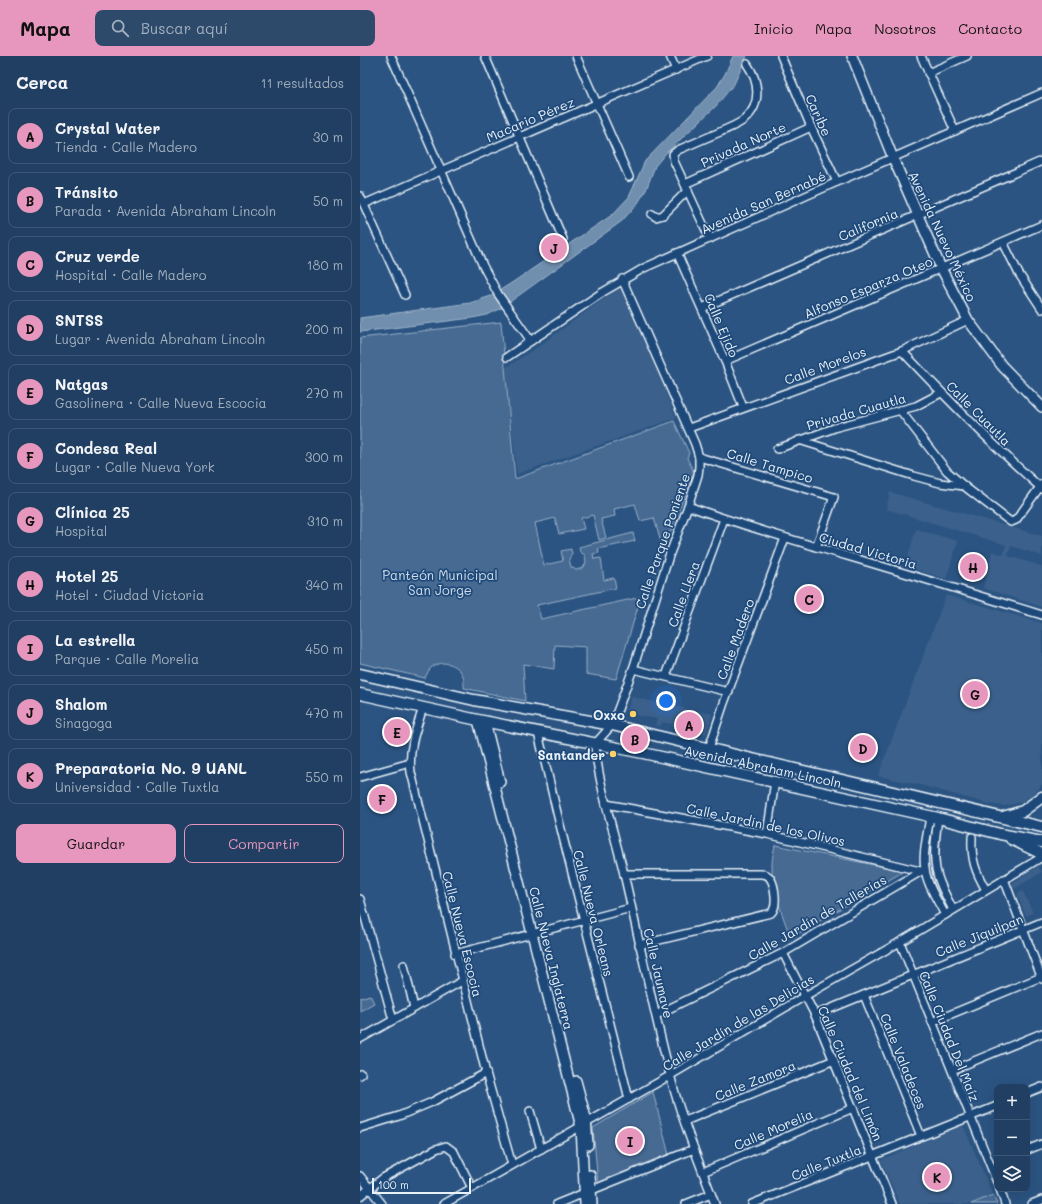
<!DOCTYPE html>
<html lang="es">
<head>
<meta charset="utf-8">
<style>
  body { margin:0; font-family:Mali,sans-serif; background:#2d4a6b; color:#f1f3f6 }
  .controls { position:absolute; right:12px; bottom:12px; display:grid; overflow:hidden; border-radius:8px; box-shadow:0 4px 16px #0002 }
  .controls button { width:36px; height:36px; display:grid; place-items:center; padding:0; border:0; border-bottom:1px solid #3d5877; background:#203f62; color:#f1f3f6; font:20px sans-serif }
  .scale { position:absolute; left:12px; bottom:10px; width:99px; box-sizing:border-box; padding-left:4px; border:2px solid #e8f1f8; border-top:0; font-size:11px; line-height:14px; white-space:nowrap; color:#e8f1f8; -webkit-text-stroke:3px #1f4a7a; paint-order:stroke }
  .you { position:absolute; left:306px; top:645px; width:14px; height:14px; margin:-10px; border:3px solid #fff; border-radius:50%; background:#1a73e8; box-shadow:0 0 0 6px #1a73e833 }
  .badge { display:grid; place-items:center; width:26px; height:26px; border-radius:50%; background:#e797bd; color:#111; font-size:13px; font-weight:700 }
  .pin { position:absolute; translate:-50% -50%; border:2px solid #fff; box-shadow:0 1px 4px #0006 }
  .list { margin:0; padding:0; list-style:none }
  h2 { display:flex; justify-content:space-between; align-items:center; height:52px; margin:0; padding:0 16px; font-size:17px }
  h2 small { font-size:13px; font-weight:400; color:#a2afbe }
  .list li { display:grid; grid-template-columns:26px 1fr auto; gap:12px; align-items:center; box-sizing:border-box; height:56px; margin:0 8px 8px; padding:0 8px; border:1px solid #3d5877; border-radius:8px }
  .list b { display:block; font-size:15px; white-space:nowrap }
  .list p { margin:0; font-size:13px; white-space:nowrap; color:#a2afbe }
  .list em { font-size:13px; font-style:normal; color:#a2afbe }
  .actions { display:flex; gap:8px; padding:12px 16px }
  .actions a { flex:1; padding:9px 0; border:1px solid #e797bd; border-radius:8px; text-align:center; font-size:14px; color:#e797bd }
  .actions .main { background:#e797bd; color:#111 }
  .icon { flex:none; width:22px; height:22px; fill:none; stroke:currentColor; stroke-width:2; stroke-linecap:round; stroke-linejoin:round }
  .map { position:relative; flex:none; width:682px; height:1148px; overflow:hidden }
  header { display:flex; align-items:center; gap:24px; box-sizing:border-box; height:56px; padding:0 20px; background:#e797bd; color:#111 }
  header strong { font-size:19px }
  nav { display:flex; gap:22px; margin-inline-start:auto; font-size:14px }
  .search { width:280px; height:36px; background:#2d4a6b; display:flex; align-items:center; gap:10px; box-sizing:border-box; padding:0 14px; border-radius:8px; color:#a2afbe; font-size:15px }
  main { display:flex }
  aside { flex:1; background:#203f62 }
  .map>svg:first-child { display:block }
  .built { fill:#3a608b }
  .green { fill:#476b93; stroke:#98aec6 }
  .water { fill:#708ead; stroke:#a0b6cb }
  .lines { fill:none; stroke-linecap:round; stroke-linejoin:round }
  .minor-casing { stroke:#e8f1f8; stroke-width:10 }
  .tertiary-casing { stroke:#e8f1f8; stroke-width:12 }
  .secondary-casing { stroke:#e8f1f8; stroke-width:13 }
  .minor { stroke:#1f4a7a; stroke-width:7 }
  .tertiary { stroke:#1f4a7a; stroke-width:9 }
  .secondary { stroke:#1f4a7a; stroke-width:10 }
  .poi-dot { fill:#ffd166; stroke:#1f4a7a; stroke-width:1.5 }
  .labels { text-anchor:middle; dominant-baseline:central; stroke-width:3.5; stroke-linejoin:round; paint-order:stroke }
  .street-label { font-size:13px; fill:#e8f1f8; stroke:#1f4a7a }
  .park-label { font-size:13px; fill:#d0dde9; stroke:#1f4a7a }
  .poi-label { font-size:13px; font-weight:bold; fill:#e8f1f8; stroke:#1f4a7a; text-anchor:end }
</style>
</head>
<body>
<header>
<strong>Mapa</strong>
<div class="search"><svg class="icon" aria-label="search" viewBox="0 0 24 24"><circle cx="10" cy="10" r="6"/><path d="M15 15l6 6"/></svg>Buscar aquí</div>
<nav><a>Inicio</a><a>Mapa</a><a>Nosotros</a><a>Contacto</a></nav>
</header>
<main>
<aside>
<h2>Cerca<small>11 resultados</small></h2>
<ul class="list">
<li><span class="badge">A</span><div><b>Crystal Water</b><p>Tienda · Calle Madero</p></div><em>30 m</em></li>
<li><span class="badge">B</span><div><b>Tránsito</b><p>Parada · Avenida Abraham Lincoln</p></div><em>50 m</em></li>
<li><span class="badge">C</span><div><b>Cruz verde</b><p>Hospital · Calle Madero</p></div><em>180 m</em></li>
<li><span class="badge">D</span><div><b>SNTSS</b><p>Lugar · Avenida Abraham Lincoln</p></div><em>200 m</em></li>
<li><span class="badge">E</span><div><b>Natgas</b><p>Gasolinera · Calle Nueva Escocia</p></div><em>270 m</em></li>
<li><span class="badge">F</span><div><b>Condesa Real</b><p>Lugar · Calle Nueva York</p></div><em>300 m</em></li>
<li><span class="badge">G</span><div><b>Clínica 25</b><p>Hospital</p></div><em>310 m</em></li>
<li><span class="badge">H</span><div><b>Hotel 25</b><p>Hotel · Ciudad Victoria</p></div><em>340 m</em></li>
<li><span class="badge">I</span><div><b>La estrella</b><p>Parque · Calle Morelia</p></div><em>450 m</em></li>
<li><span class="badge">J</span><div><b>Shalom</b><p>Sinagoga</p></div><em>470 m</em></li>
<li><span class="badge">K</span><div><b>Preparatoria No. 9 UANL</b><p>Universidad · Calle Tuxtla</p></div><em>550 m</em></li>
</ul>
<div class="actions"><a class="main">Guardar</a><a>Compartir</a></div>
</aside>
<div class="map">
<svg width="682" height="1148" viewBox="0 0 682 1148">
  <rect width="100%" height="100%" fill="#2b5482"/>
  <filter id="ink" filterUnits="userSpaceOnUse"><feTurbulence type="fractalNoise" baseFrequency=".025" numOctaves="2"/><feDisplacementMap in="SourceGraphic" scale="8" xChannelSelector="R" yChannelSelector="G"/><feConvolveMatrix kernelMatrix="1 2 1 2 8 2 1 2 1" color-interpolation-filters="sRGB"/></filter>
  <g filter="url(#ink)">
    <g class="built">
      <path d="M 260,231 L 295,310 L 316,362 L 157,418 L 145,312 L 176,292 Z"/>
      <path d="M 530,436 L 682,480 L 682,500 L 651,490 L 648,500 L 682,510 L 682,551 L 623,532 L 632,495 L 643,499 L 646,489 L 526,453 Z"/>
      <path d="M 556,473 L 598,485 L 586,523 L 545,510 Z"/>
      <path d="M 586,539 L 682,567 L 682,728 L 675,737 L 662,746 L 645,750 L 629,748 L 560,729 L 518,720 Z"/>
      <path d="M 272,641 L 352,658 L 346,678 L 324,672 L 322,675 L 312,673 L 312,668 L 302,666 L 301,670 L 295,669 L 297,663 L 266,657 Z"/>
      <path d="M 678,810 L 682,816 L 654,833 L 651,828 Z"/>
      <path d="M 663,835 L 673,857 L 666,860 L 657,838 Z"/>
      <path d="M 603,1069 L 637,1148 L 540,1148 L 521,1104 Z"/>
    </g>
    <g class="green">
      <path d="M 141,266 L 155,423 L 314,365 L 329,397 L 327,402 L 334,416 L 303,494 L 294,462 L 280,465 L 275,448 L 254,453 L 255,460 L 241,463 L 246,482 L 239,484 L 233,459 L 221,462 L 224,473 L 199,478 L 195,462 L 175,467 L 184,509 L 203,505 L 201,495 L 211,493 L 212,498 L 209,503 L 211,511 L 216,514 L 223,512 L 226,507 L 225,499 L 220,496 L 219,491 L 273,477 L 275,485 L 238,493 L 239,497 L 233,498 L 234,503 L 241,502 L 244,524 L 254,522 L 256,532 L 177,549 L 181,563 L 281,541 L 256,623 L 226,618 L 226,591 L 195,589 L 194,613 L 163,608 L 165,645 L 104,632 C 104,626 104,621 101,616 C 95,607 81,604 72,611 C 69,613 67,618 65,622 L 0,607 L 0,282 Z"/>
      <path d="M 415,789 L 544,815 L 431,882 C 423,862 411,829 412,808 C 412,802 414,795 415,789 Z"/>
      <path d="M 10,939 L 14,947 L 0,955 L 0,942 Z"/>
      <path d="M 293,1036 L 309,1099 L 238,1128 L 233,1072 Z"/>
      <path d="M 633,1139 L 637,1148 L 611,1148 Z"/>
    </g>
    <path class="water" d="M 373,0 L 387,0 L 374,28 L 356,50 L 306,97 L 295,110 L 286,134 L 278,147 L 262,165 L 140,253 L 127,259 L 112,262 L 0,276 L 0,262 L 110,247 L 131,240 L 153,226 L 252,159 L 269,141 L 285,105 L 357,31 L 365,18 Z"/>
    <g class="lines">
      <g class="minor-casing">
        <g id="minor">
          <path d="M 31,0 L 123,210 L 138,238 L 171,285"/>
          <path d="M 125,0 L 203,183"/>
          <path d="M 216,0 L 269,121"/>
          <path d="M 310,0 L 316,14"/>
          <path d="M 421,0 L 451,71 L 477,126"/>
          <path d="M 561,0 L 595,75"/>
          <path d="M 568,17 L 607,0"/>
          <path d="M 325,128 L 451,71"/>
          <path d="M 0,140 L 45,239"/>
          <path d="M 4,148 L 347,0"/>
          <path d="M 292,158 L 296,161 L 303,159 L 328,134"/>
          <path d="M 350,183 L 314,105 L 313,98 L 318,94 C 332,88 346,82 360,76 C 368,72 378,69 385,63 C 402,48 399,25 387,8"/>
          <path d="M 643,186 L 659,218 L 682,253"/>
          <path d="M 317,197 L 365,305 L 383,351"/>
          <path d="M 262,223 L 335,388 L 339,401 L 339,411 L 338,419 L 328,450 L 309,500 L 273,613 L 252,669 L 235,688 L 235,691 C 240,734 254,776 264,818 C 281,891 295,965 315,1037 C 326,1075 341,1111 355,1148"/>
          <path d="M 342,252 L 682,105"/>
          <path d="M 542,295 C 587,343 633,389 682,433"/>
          <path d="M 147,301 L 243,236 L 284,212 L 477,126 L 682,37"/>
          <path d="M 365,305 L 682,169"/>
          <path d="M 540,354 L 587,415 L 604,430 L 648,464 L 651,466 L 656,464 L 682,428"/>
          <path d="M 329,372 L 542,295 L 608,264"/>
          <path d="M 439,384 L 554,420 L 580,427 L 604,430"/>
          <path d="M 417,393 L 477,371 L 556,350 L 581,337"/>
          <path d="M 339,401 L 474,441 L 456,491"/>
          <path d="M 328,450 C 380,469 434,484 487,500 C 552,519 617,539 682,559"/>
          <path d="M 273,613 L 369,636"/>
          <path d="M 306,620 L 364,463"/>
          <path d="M 63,652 C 56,673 48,694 51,716 L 126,1017 L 152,1109"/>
          <path d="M 178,677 L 199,765 L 269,1043"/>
          <path d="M 349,692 L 364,647 L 425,482"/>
          <path d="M 0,721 L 50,707"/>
          <path d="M 246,748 L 407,778 L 560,815"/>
          <path d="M 570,760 C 568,777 562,797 565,813 C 567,829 578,845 585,859"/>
          <path d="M 578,762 C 576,778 573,796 576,813 C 578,827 587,841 593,854"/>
          <path d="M 407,778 L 415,725"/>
          <path d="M 612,781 C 611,803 615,815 626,834"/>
          <path d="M 264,818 L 401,818 C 405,818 408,819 410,822 C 415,829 418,851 411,857 L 279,889"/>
          <path d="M 644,823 L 682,923"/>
          <path d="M 0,843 L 33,964"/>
          <path d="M 540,886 L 637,1126"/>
          <path d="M 423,897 L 455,959 L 532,1148"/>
          <path d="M 95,898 L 271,852"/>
          <path d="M 44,909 L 54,952"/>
          <path d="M 504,939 L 561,1080"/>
          <path d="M 296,959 L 423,897 L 565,813"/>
          <path d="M 455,959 L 682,866"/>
          <path d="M 572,966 L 681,921"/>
          <path d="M 0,983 L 102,925"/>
          <path d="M 592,1014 L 682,977"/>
          <path d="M 0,1019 L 1,1018"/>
          <path d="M 667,1037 L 682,1031"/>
          <path d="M 170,1055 L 181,1093"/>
          <path d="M 325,1065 L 474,1004"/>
          <path d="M 0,1072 L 39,1060 L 72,1046 L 126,1017"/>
          <path d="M 667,1094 L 682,1088"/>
          <path d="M 343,1116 L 493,1052"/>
          <path d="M 0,1120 L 22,1148"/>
          <path d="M 640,1133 L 645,1148"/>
          <path d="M 0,1140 L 23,1122 L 76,1093 L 86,1090 L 94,1096 L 112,1132"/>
          <path d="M 84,1148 L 311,1019 L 445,940 L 540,886 L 682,801"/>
          <path d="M 197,1148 L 334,1093"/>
          <path d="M 326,1148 L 351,1138"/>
          <path d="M 392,1148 L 637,1050"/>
          <path d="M 672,1148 L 682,1144"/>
        </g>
      </g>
      <g class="tertiary-casing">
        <g id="tertiary">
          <path d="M 492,0 L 533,102 L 581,212 L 608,264 L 642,310 L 682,351"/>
          <path d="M 118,664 L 221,1071 L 225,1148"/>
          <path d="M 125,666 L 140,726"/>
          <path d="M 216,1025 L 226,1062 L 228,1089"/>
          <path d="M 230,1119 L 232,1148"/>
        </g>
      </g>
      <g class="secondary-casing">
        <g id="secondary">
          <path d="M 0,618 L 114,644 L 252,669 L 388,702 L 682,771"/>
          <path d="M 0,638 L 118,664 L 283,697 L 578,762 L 640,778 L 682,786"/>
          <path d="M 643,761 L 663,755 L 682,741"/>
          <path d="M 651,783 L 682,798"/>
        </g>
      </g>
      <use href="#minor" class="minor"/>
      <use href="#tertiary" class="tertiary"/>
      <use href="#secondary" class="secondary"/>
    </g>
  </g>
  <g class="poi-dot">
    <circle cx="273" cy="658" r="4"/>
    <circle cx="253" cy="698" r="4"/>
  </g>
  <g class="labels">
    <g class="street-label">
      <text transform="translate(459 59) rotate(66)">Caribe</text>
      <text transform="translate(170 63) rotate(-23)">Macario Pérez</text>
      <text transform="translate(383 88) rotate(-24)">Privada Norte</text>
      <text transform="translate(403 146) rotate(-24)">Avenida San Bernabé</text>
      <text transform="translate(508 168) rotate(-23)">California</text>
      <text transform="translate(583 180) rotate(65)">Avenida Nuevo México</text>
      <text transform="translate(508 231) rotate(-23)">Alfonso Esparza Oteo</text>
      <text transform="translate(362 269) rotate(67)">Calle Ejido</text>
      <text transform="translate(465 309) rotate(-20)">Calle Morelos</text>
      <text transform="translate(496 355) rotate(-16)">Privada Cuautla</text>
      <text transform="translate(619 357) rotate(45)">Calle Cuautla</text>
      <text transform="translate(410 409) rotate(17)">Calle Tampico</text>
      <text transform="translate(302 485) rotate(-71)">Calle Parque Poniente</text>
      <text transform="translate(508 494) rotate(16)">Ciudad Victoria</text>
      <text transform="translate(323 538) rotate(-70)">Calle Llera</text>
      <text transform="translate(375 583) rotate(-70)">Calle Madero</text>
      <text transform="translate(403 710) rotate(12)">Avenida Abraham Lincoln</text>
      <text transform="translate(406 768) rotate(12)">Calle Jardín de los Olivos</text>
      <text transform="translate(234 857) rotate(76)">Calle Nueva Orleans</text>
      <text transform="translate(457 861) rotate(-30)">Calle Jardín de Tallerías</text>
      <text transform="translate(103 878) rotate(76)">Calle Nueva Escocia</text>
      <text transform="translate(619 879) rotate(-22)">Calle Jiquilpan</text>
      <text transform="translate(192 902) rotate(76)">Calle Nueva Inglaterra</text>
      <text transform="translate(299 917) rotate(77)">Calle Jaumave</text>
      <text transform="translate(378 966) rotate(-31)">Calle Jardín de las Delicias</text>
      <text transform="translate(590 980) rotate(68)">Calle Ciudad Del Maíz</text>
      <text transform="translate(544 1005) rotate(68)">Calle Valadeces</text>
      <text transform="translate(491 1017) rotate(67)">Calle Ciudad del Limón</text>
      <text transform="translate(395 1024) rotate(-22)">Calle Zamora</text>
      <text transform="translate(413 1073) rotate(-23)">Calle Morelia</text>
      <text transform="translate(466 1106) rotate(-22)">Calle Tuxtla</text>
    </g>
    <g class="park-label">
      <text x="80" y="518">Panteón Municipal<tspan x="80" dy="15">San Jorge</tspan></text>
    </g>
    <g class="poi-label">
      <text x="265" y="658">Oxxo</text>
      <text x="245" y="698">Santander</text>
    </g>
  </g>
</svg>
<div class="controls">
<button>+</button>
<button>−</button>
<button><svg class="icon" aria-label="layers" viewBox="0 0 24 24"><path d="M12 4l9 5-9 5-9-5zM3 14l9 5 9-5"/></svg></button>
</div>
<div class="scale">100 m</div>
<div class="you"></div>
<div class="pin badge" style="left:329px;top:669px">A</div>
<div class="pin badge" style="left:275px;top:683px">B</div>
<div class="pin badge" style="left:449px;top:543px">C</div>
<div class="pin badge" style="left:503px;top:692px">D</div>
<div class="pin badge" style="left:37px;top:676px">E</div>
<div class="pin badge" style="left:22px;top:743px">F</div>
<div class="pin badge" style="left:615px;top:638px">G</div>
<div class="pin badge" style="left:613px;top:511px">H</div>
<div class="pin badge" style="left:270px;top:1085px">I</div>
<div class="pin badge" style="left:194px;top:192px">J</div>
<div class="pin badge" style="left:577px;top:1121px">K</div>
</div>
</main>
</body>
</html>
